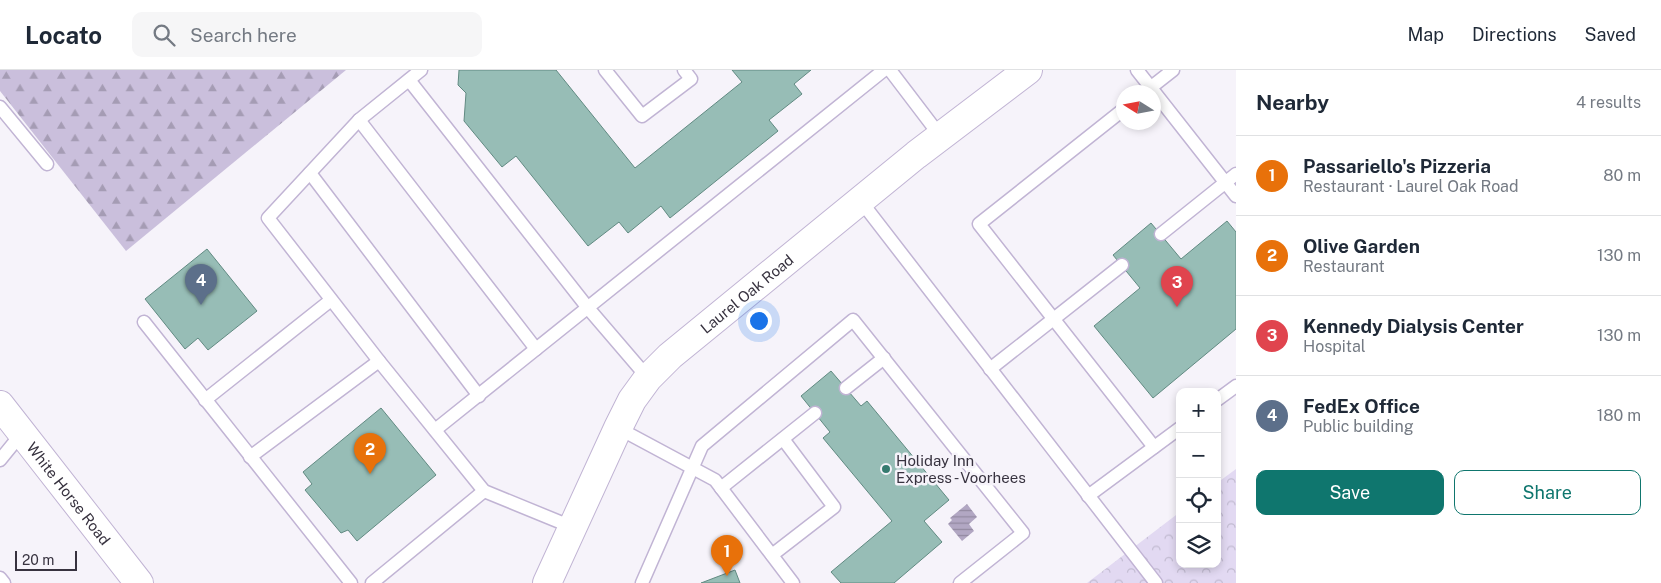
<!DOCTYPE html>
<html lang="en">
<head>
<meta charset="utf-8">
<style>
  body { margin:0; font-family:"Public Sans",sans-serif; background:#f6f6f7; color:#1f2937 }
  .controls { position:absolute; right:15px; bottom:15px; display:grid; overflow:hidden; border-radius:10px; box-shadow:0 2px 8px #0003 }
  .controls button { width:45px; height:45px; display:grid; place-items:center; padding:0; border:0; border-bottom:1px solid #e0e1e3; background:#fff; color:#1f2937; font:25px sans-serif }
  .compass { position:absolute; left:1116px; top:15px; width:45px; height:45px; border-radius:50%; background:#fff; box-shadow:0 2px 8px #0003; rotate:281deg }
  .scale { position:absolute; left:15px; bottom:12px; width:62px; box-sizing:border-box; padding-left:5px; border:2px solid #37323f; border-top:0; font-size:14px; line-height:18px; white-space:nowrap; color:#37323f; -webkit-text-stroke:4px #f6f3fa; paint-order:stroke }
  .you { position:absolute; left:758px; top:250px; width:18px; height:18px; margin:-12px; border:4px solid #fff; border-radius:50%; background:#1a73e8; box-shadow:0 0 0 8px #1a73e833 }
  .badge { display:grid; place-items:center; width:32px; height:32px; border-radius:50%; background:#0f766e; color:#fff; font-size:16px; font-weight:700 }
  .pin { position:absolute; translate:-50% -41px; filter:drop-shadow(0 1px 2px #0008) }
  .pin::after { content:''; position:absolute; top:26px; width:18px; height:15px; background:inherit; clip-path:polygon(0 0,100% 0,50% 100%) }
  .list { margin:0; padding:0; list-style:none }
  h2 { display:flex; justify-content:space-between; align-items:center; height:65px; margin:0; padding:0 20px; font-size:21px }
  h2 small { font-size:16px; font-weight:400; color:#747a83 }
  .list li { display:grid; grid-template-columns:32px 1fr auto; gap:15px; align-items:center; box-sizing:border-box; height:80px; padding:0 20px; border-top:1px solid #e0e1e3 }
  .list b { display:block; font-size:19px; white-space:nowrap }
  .list p { margin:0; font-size:16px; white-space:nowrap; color:#747a83 }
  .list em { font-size:16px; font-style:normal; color:#747a83 }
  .actions { display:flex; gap:10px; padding:15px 20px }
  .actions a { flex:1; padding:11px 0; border:1px solid #0f766e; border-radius:10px; text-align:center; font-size:18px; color:#0f766e }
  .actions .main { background:#0f766e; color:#fff }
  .icon { flex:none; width:28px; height:28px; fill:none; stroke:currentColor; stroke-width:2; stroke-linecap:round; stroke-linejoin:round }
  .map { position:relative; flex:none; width:1236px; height:513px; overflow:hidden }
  header { display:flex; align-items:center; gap:30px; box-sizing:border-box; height:70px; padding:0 25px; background:#fff; border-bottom:1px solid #e0e1e3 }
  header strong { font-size:24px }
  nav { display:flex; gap:28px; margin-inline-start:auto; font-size:18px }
  .search { width:350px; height:45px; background:#f6f6f7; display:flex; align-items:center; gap:12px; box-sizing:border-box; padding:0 18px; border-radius:10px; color:#747a83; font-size:19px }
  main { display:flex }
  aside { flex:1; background:#fff }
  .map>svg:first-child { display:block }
  .forest { fill:url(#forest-firs) }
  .park { fill:url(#park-crowns) }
  .water { fill:url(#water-rules) }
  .building { fill:#97bdb6; stroke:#618a82 }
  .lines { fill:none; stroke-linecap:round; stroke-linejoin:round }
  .service-casing { stroke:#c1b4d4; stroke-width:15 }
  .tertiary-casing { stroke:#c1b4d4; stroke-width:30 }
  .secondary-casing { stroke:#c1b4d4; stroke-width:30 }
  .service { stroke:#fff; stroke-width:12 }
  .tertiary { stroke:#fff; stroke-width:28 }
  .secondary { stroke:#fff; stroke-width:28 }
  .poi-dot { fill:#367b70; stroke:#f6f3fa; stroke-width:2 }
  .labels { text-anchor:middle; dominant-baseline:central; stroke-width:5; stroke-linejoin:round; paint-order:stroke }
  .street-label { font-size:15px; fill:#37323f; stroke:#f6f3fa }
  .poi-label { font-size:15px; fill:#37323f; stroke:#f6f3fa; text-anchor:start }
</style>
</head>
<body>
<header>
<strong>Locato</strong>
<div class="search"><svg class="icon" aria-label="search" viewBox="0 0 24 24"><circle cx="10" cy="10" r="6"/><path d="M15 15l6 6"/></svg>Search here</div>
<nav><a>Map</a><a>Directions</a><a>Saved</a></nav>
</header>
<main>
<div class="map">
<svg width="1236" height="513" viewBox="0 0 1236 513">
  <defs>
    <pattern id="forest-firs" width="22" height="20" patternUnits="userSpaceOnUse" patternTransform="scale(1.25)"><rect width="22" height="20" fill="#cabfdc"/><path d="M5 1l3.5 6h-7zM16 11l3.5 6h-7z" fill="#a59cb4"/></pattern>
    <pattern id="park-crowns" width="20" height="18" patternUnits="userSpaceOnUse" patternTransform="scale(1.25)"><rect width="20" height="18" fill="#e2d9f2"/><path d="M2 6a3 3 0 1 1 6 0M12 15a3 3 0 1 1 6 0" fill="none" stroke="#c2bbd1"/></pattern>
    <pattern id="water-rules" width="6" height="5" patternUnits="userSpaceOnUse" patternTransform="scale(1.25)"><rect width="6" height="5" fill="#b2a7c3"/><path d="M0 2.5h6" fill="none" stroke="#9289a0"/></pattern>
  </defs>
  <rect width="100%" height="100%" fill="#f6f3fa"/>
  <path class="forest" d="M 0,0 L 346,0 L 126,181 L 0,21 Z"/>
  <path class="park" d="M 1236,399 L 1236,513 L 1087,513 L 1180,442 L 1180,494 L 1217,494 L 1217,413 Z"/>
  <path class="water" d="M 967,434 L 977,447 L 969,454 L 974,461 L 962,471 L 948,454 L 952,450 L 950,448 Z"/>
  <g class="building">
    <path d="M 459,0 L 556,0 L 635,98 L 742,12 L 732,0 L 811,0 L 794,14 L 802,24 L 769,50 L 778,61 L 670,148 L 661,136 L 628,163 L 619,152 L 588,176 L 516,86 L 502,97 L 464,51 L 466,23 L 458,15 Z"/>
    <path d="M 1227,151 L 1236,162 L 1236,259 L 1153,328 L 1094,256 L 1140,218 L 1113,185 L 1151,153 L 1181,189 Z"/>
    <path d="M 207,179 L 257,241 L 208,280 L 198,268 L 185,279 L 145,229 Z"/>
    <path d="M 831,301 L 861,336 L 867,331 L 949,430 L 924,451 L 942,472 L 894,513 L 841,513 L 831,502 L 892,451 L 823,368 L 830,362 L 801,326 Z"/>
    <path d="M 381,338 L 436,405 L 357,471 L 348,460 L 341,463 L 305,420 L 312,414 L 303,402 Z"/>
    <path d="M 735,500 L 740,513 L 701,513 Z"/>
  </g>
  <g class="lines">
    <g class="service-casing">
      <g id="service">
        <path d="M 421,0 L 359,50 L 268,148 L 379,291 L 484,421 L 572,457"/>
        <path d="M 605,0 L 642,46 L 691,9 L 684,0"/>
        <path d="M 890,0 L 941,67"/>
        <path d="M 1137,0 L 1236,126"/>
        <path d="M 409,10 L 588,238 L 648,308"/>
        <path d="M 1145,22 L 1173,0"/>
        <path d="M 0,37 L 47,94"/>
        <path d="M 1124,39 L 979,154 L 1154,377"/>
        <path d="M 359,50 L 536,279"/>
        <path d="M 310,103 L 479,326"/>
        <path d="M 860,130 L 1156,513"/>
        <path d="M 1161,164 L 1236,104"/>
        <path d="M 144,252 L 351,513"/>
        <path d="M 990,299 L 1122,195"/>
        <path d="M 846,318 L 884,288"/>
        <path d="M 205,330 L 331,230"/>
        <path d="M 1217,330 L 1236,316"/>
        <path d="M 618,358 L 715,410 L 793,513"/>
        <path d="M 435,360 L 884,0"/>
        <path d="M 250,387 L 379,291"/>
        <path d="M 0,390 L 22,363"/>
        <path d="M 721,418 L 815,343"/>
        <path d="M 1088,426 L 1180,358"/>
        <path d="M 772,485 L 834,437 L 783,369"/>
        <path d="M 0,508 L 4,513"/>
        <path d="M 372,513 L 484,421"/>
        <path d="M 642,513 L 702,376 L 853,250 L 1023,463 L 960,513"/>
      </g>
    </g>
    <g class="tertiary-casing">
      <g id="tertiary">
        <path id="s1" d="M 547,513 L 618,358 L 632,330 L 648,308 L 670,286 L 916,85 L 1028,0"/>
      </g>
    </g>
    <g class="secondary-casing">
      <g id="secondary">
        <path id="s2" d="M 0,335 L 139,513"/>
      </g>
    </g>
    <use href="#service" class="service"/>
    <use href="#tertiary" class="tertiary"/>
    <use href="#secondary" class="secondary"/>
  </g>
  <circle class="poi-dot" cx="886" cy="399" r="5"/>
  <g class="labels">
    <g class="street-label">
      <text stroke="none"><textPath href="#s1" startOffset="359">Laurel Oak Road</textPath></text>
      <text stroke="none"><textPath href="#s2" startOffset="112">White Horse Road</textPath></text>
    </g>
    <g class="poi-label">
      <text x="896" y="390">Holiday Inn<tspan x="896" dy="17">Express - Voorhees</tspan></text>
    </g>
  </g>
</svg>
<div class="controls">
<button>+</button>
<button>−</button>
<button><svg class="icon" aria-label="locate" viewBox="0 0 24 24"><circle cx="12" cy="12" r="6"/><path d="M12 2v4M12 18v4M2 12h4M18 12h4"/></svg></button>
<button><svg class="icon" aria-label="layers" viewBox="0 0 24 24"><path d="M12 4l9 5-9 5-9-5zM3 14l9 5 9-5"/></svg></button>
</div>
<svg class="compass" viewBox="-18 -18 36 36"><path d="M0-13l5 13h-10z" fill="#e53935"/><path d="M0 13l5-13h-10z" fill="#747a83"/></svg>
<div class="scale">20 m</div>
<div class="you"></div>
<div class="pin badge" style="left:727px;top:506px;background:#e8710a">1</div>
<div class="pin badge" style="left:370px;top:404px;background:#e8710a">2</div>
<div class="pin badge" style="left:1177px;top:237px;background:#e0444e">3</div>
<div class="pin badge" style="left:201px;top:235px;background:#5c6f8a">4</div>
</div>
<aside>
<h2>Nearby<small>4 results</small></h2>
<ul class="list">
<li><span class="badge" style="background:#e8710a">1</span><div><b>Passariello's Pizzeria</b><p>Restaurant · Laurel Oak Road</p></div><em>80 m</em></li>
<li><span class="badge" style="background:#e8710a">2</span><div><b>Olive Garden</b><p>Restaurant</p></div><em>130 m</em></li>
<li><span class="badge" style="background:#e0444e">3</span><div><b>Kennedy Dialysis Center</b><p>Hospital</p></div><em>130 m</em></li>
<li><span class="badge" style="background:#5c6f8a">4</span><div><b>FedEx Office</b><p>Public building</p></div><em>180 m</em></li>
</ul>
<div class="actions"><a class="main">Save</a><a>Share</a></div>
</aside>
</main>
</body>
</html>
